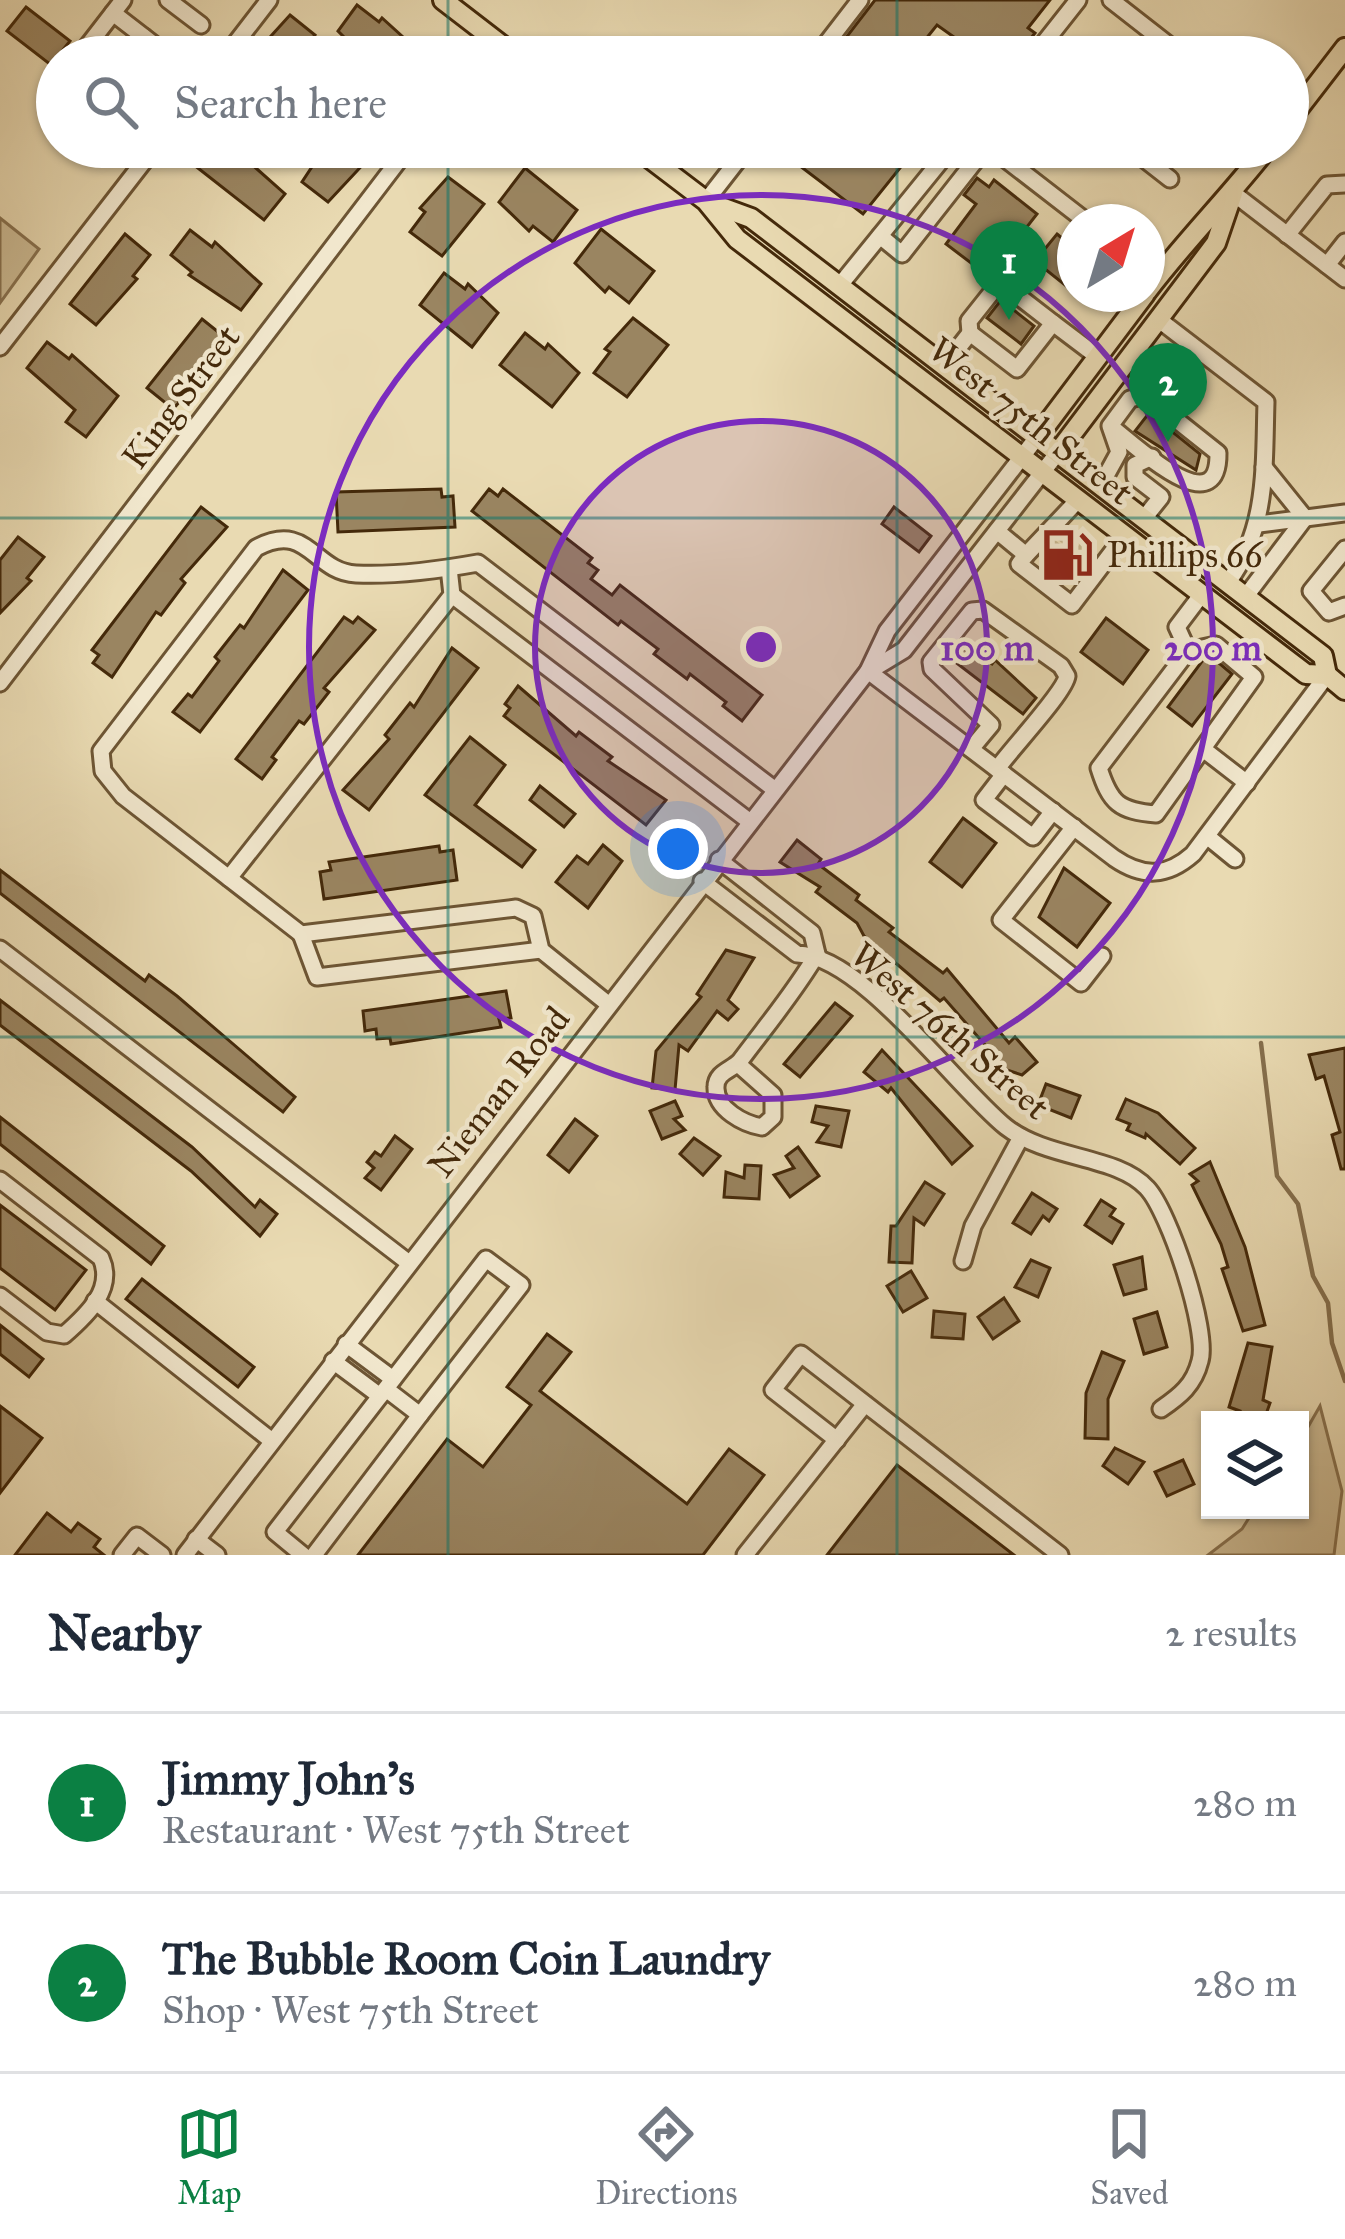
<!DOCTYPE html>
<html lang="en">
<head>
<meta charset="utf-8">
<style>
  body { margin:0; font-family:"IM FELL Great Primer",serif; background:#f6f6f7; color:#1f2937 }
  .controls { position:absolute; right:36px; bottom:36px; display:grid; overflow:hidden; border-radius:0px; box-shadow:0 3px 9px #0004 }
  .controls button { width:108px; height:108px; display:grid; place-items:center; padding:0; border:0; border-bottom:3px solid #e0e1e3; background:#fff; color:#1f2937; font:60px sans-serif }
  .compass { position:absolute; left:1057px; top:204px; width:108px; height:108px; border-radius:50%; background:#fff; box-shadow:0 3px 9px #0004; rotate:38deg }
  .you { position:absolute; left:678px; top:849px; width:42px; height:42px; margin:-30px; border:9px solid #fff; border-radius:50%; background:#1a73e8; box-shadow:0 0 0 18px #1a73e833 }
  .badge { display:grid; place-items:center; width:78px; height:78px; border-radius:50%; background:#0b8043; color:#fff; font-size:39px; font-weight:700 }
  .pin { position:absolute; translate:-50% -99px; filter:drop-shadow(0 3px 6px #0008) }
  .pin::after { content:''; position:absolute; top:63px; width:42px; height:36px; background:inherit; clip-path:polygon(0 0,100% 0,50% 100%) }
  .list { margin:0; padding:0; list-style:none }
  h2 { display:flex; justify-content:space-between; align-items:center; height:156px; margin:0; padding:0 48px; font-size:51px }
  h2 small { font-size:39px; font-weight:400; color:#747a83 }
  .list li { display:grid; grid-template-columns:78px 1fr auto; gap:36px; align-items:center; box-sizing:border-box; height:180px; padding:0 48px; border-top:3px solid #e0e1e3 }
  .list b { display:block; font-size:45px; white-space:nowrap }
  .list p { margin:0; font-size:39px; white-space:nowrap; color:#747a83 }
  .list em { font-size:39px; font-style:normal; color:#747a83 }
  .icon { flex:none; width:66px; height:66px; fill:none; stroke:currentColor; stroke-width:2; stroke-linecap:round; stroke-linejoin:round }
  .map { position:relative; flex:none; width:1345px; height:1555px; overflow:hidden }
  .search { position:absolute; background:#fff; box-shadow:0 3px 9px #0004; left:36px; right:36px; top:36px; height:132px; display:flex; align-items:center; gap:30px; box-sizing:border-box; padding:0 42px; border-radius:66px; color:#747a83; font-size:45px }
  .sheet { height:516px; background:#fff }
  nav { display:flex; justify-content:space-around; align-items:center; box-sizing:border-box; height:168px; border-top:3px solid #e0e1e3; background:#fff; font-size:33px; color:#747a83 }
  nav a { display:grid; justify-items:center; gap:6px }
  nav .on { color:#0b8043 }
  .map>svg:first-child { display:block }
  .green { fill:#cdbc95; stroke:#887250; stroke-width:3 }
  .lines { fill:none; stroke-linecap:round; stroke-linejoin:round }
  .stream { stroke:#856f4d; stroke-width:4.5 }
  .building { fill:#9a8561; stroke:#44290a; stroke-width:3 }
  .minor-tunnel { stroke:#c8b790; stroke-width:15; stroke-dasharray:15 8; stroke-linecap:butt }
  .minor-casing { stroke:#6d5534; stroke-width:21 }
  .major-casing { stroke:#44290a; stroke-width:24 }
  .minor { stroke:#f1e7cd; stroke-width:15 }
  .major { stroke:#e9dab2; stroke-width:18 }
  .grid { fill:none; stroke:#0f766e; stroke-width:3; stroke-opacity:0.55 }
  .ring { fill:none; stroke:#7b2cbf; stroke-width:6 }
  .labels { text-anchor:middle; dominant-baseline:central; stroke-width:9; stroke-linejoin:round; paint-order:stroke }
  .street-label { font-size:36px; fill:#44290a; stroke:#f1e7cd }
  .poi-label { font-size:36px; fill:#44290a; stroke:#f1e7cd; text-anchor:start }
  .centre { fill:#7b2cbf; stroke:#f1e7cd; stroke-width:6 }
  .ring-label { font-size:36px; text-anchor:middle; font-weight:bold; fill:#7b2cbf; stroke:#f1e7cd; stroke-width:9; stroke-linejoin:round; paint-order:stroke }
</style>
</head>
<body>
<div class="map">
<svg width="1345" height="1555" viewBox="0 0 1345 1555">
  <rect width="100%" height="100%" fill="#e9dab2"/>
  <filter id="stains"><feTurbulence type="fractalNoise" baseFrequency=".00167" numOctaves="4"/><feColorMatrix values="0 0 0 0 .2 0 0 0 0 .09 0 0 0 0 .02 0 0 0 .5 -.17"/></filter>
  <radialGradient id="worn" r=".72"><stop offset=".6" stop-color="#630" stop-opacity="0"/><stop offset="1" stop-color="#630" stop-opacity=".3"/></radialGradient>
  <g class="green">
    <path d="M 0,218 L 39,249 L 0,303 Z"/>
    <path d="M 1320,1406 L 1342,1491 L 1334,1555 L 1208,1555 L 1242,1529 L 1254,1510 L 1300,1510 L 1300,1441 Z"/>
  </g>
  <g class="lines">
    <path class="stream" d="M 1261,1043 L 1277,1176 L 1298,1204 L 1313,1276 L 1328,1303 L 1332,1343 L 1345,1381"/>
  </g>
  <g class="building">
    <path d="M 875,0 L 1050,0 L 1028,28 L 1035,33 L 1016,57 L 982,57 L 937,25 L 921,45 L 938,57 L 831,57 Z"/>
    <path d="M 357,5 L 379,22 L 382,18 L 425,57 L 364,57 L 338,31 Z"/>
    <path d="M 26,7 L 70,41 L 51,65 L 7,31 Z"/>
    <path d="M 290,15 L 315,35 L 298,57 L 252,57 Z"/>
    <path d="M 209,147 L 223,147 L 236,157 L 239,153 L 285,194 L 264,220 L 194,165 Z"/>
    <path d="M 325,147 L 371,147 L 366,154 L 370,157 L 328,202 L 302,182 Z"/>
    <path d="M 775,147 L 893,147 L 908,158 L 863,214 Z"/>
    <path d="M 525,168 L 577,210 L 553,242 L 533,226 L 529,231 L 499,202 Z"/>
    <path d="M 448,177 L 484,204 L 442,256 L 410,232 L 425,212 L 420,208 Z"/>
    <path d="M 977,178 L 989,187 L 994,180 L 1037,214 L 1005,255 L 996,248 L 979,269 L 946,244 L 976,204 L 964,195 Z"/>
    <path d="M 601,229 L 654,271 L 629,303 L 609,287 L 605,292 L 575,263 Z"/>
    <path d="M 190,230 L 212,247 L 215,242 L 261,284 L 241,310 L 189,275 L 192,272 L 171,255 Z"/>
    <path d="M 125,234 L 150,255 L 133,276 L 137,279 L 96,325 L 70,304 Z"/>
    <path d="M 1057,234 L 1075,249 L 1075,293 L 1035,261 Z"/>
    <path d="M 444,273 L 465,289 L 468,284 L 498,313 L 472,347 L 420,305 Z"/>
    <path d="M 1001,300 L 1034,326 L 1021,344 L 987,318 Z"/>
    <path d="M 633,318 L 668,345 L 627,397 L 594,373 L 610,352 L 605,349 Z"/>
    <path d="M 202,319 L 227,339 L 211,360 L 215,363 L 173,409 L 147,388 Z"/>
    <path d="M 525,333 L 545,349 L 548,344 L 579,373 L 552,407 L 500,365 Z"/>
    <path d="M 47,342 L 69,359 L 72,355 L 118,396 L 86,437 L 66,422 L 75,410 L 27,368 Z"/>
    <path d="M 1149,413 L 1200,454 L 1196,470 L 1135,431 Z"/>
    <path d="M 441,489 L 442,497 L 453,496 L 455,527 L 338,532 L 336,492 Z"/>
    <path d="M 489,489 L 498,496 L 503,489 L 592,558 L 588,563 L 598,570 L 591,579 L 612,595 L 620,585 L 762,695 L 742,721 L 723,706 L 726,702 L 690,674 L 687,679 L 654,654 L 658,649 L 621,621 L 618,625 L 472,511 Z"/>
    <path d="M 201,507 L 227,527 L 181,579 L 185,583 L 161,615 L 156,612 L 112,677 L 93,663 L 99,655 L 92,650 Z"/>
    <path d="M 894,507 L 931,536 L 919,552 L 882,524 Z"/>
    <path d="M 18,537 L 44,557 L 27,578 L 31,581 L 0,613 L 0,560 Z"/>
    <path d="M 283,570 L 308,590 L 200,732 L 173,712 L 188,694 L 192,697 L 219,661 L 215,657 L 240,625 L 244,628 Z"/>
    <path d="M 344,617 L 353,623 L 358,617 L 375,630 L 324,688 L 329,692 L 304,724 L 299,721 L 272,757 L 276,760 L 262,779 L 236,759 Z"/>
    <path d="M 1106,618 L 1148,650 L 1123,684 L 1081,652 Z"/>
    <path d="M 963,642 L 992,664 L 995,660 L 1036,698 L 1023,714 L 950,658 Z"/>
    <path d="M 452,648 L 478,668 L 369,810 L 343,790 L 389,739 L 385,735 L 410,703 L 414,707 Z"/>
    <path d="M 1213,658 L 1232,674 L 1192,726 L 1168,707 L 1203,660 Z"/>
    <path d="M 518,686 L 576,736 L 579,732 L 612,757 L 608,761 L 666,800 L 646,825 L 504,716 L 510,708 L 505,704 Z"/>
    <path d="M 470,737 L 505,765 L 475,805 L 535,850 L 522,867 L 425,795 Z"/>
    <path d="M 540,786 L 575,814 L 564,827 L 530,800 Z"/>
    <path d="M 963,818 L 996,843 L 962,887 L 930,862 Z"/>
    <path d="M 797,840 L 821,859 L 818,864 L 859,895 L 856,900 L 893,928 L 889,932 L 943,973 L 947,969 L 1009,1043 L 1015,1037 L 1037,1062 L 1022,1075 L 1007,1070 L 944,998 L 940,1001 L 864,936 L 857,923 L 816,892 L 820,887 L 780,862 Z"/>
    <path d="M 603,845 L 622,861 L 588,908 L 556,882 L 577,856 L 588,864 Z"/>
    <path d="M 439,846 L 440,852 L 453,850 L 457,880 L 324,899 L 320,872 L 331,870 L 329,862 Z"/>
    <path d="M 1064,868 L 1110,903 L 1077,947 L 1039,917 Z"/>
    <path d="M 0,870 L 145,981 L 149,975 L 177,996 L 295,1097 L 283,1112 L 0,893 Z"/>
    <path d="M 726,950 L 754,958 L 728,1000 L 738,1009 L 728,1020 L 717,1011 L 688,1051 L 679,1045 L 675,1090 L 652,1088 L 656,1051 L 701,997 L 697,994 Z"/>
    <path d="M 506,991 L 511,1018 L 499,1019 L 501,1027 L 391,1044 L 390,1038 L 377,1039 L 376,1029 L 365,1031 L 363,1011 Z"/>
    <path d="M 0,1000 L 192,1147 L 255,1207 L 260,1200 L 277,1214 L 260,1236 L 191,1171 L 0,1025 Z"/>
    <path d="M 835,1003 L 852,1016 L 800,1077 L 784,1064 Z"/>
    <path d="M 1345,1048 L 1345,1169 L 1341,1169 L 1332,1135 L 1340,1132 L 1324,1076 L 1316,1079 L 1309,1055 Z"/>
    <path d="M 882,1050 L 972,1146 L 952,1164 L 891,1088 L 888,1092 L 864,1072 Z"/>
    <path d="M 1046,1084 L 1080,1096 L 1071,1118 L 1038,1105 Z"/>
    <path d="M 1126,1099 L 1158,1113 L 1195,1148 L 1180,1164 L 1146,1134 L 1145,1138 L 1127,1130 L 1130,1124 L 1117,1119 Z"/>
    <path d="M 675,1101 L 682,1116 L 674,1119 L 685,1130 L 662,1139 L 650,1111 Z"/>
    <path d="M 816,1106 L 849,1111 L 841,1147 L 817,1142 L 828,1126 L 812,1122 Z"/>
    <path d="M 0,1117 L 164,1246 L 151,1264 L 0,1144 Z"/>
    <path d="M 575,1119 L 597,1136 L 569,1172 L 548,1155 Z"/>
    <path d="M 395,1136 L 412,1149 L 381,1190 L 365,1178 L 374,1168 L 367,1162 L 375,1152 L 381,1156 Z"/>
    <path d="M 694,1138 L 720,1156 L 703,1175 L 680,1154 Z"/>
    <path d="M 798,1147 L 819,1176 L 790,1197 L 774,1175 L 794,1168 L 786,1156 Z"/>
    <path d="M 1210,1162 L 1245,1247 L 1265,1325 L 1243,1331 L 1222,1269 L 1228,1267 L 1221,1244 L 1192,1185 L 1198,1181 L 1190,1174 Z"/>
    <path d="M 745,1165 L 761,1166 L 759,1199 L 724,1197 L 726,1172 L 744,1178 Z"/>
    <path d="M 925,1182 L 944,1194 L 924,1225 L 914,1218 L 912,1263 L 889,1262 L 891,1226 L 896,1226 Z"/>
    <path d="M 1032,1193 L 1057,1209 L 1049,1221 L 1043,1216 L 1031,1234 L 1013,1223 Z"/>
    <path d="M 1101,1200 L 1115,1209 L 1110,1216 L 1123,1224 L 1112,1243 L 1085,1225 Z"/>
    <path d="M 0,1205 L 86,1270 L 55,1310 L 0,1268 Z"/>
    <path d="M 1142,1257 L 1146,1289 L 1124,1295 L 1114,1265 Z"/>
    <path d="M 1031,1260 L 1050,1268 L 1038,1297 L 1015,1287 Z"/>
    <path d="M 911,1271 L 927,1298 L 903,1312 L 887,1286 Z"/>
    <path d="M 142,1279 L 254,1367 L 238,1387 L 126,1299 Z"/>
    <path d="M 1004,1298 L 1019,1321 L 993,1339 L 978,1317 Z"/>
    <path d="M 934,1311 L 965,1314 L 963,1339 L 932,1337 Z"/>
    <path d="M 1157,1312 L 1167,1347 L 1144,1354 L 1134,1319 Z"/>
    <path d="M 0,1325 L 43,1359 L 29,1377 L 0,1354 Z"/>
    <path d="M 547,1334 L 571,1352 L 540,1391 L 687,1504 L 729,1449 L 764,1475 L 703,1555 L 358,1555 L 447,1439 L 483,1467 L 531,1405 L 507,1387 Z"/>
    <path d="M 1248,1343 L 1272,1347 L 1263,1400 L 1270,1403 L 1264,1420 L 1237,1420 L 1240,1411 L 1229,1407 Z"/>
    <path d="M 1102,1352 L 1124,1361 L 1108,1399 L 1108,1439 L 1085,1438 L 1086,1393 Z"/>
    <path d="M 0,1406 L 42,1438 L 0,1493 Z"/>
    <path d="M 1115,1448 L 1144,1462 L 1128,1484 L 1103,1466 Z"/>
    <path d="M 1183,1460 L 1194,1484 L 1167,1496 L 1155,1472 Z"/>
    <path d="M 897,1465 L 1014,1555 L 827,1555 Z"/>
    <path d="M 47,1513 L 71,1532 L 78,1523 L 100,1539 L 94,1547 L 104,1555 L 15,1555 Z"/>
  </g>
  <g class="lines">
    <g class="minor-tunnel">
      <path d="M 1060,532 L 1086,552"/>
      <path d="M 1049,545 L 1075,565"/>
    </g>
    <g class="minor-casing">
      <g id="minor">
        <path d="M 168,0 L 201,25"/>
        <path d="M 1111,0 L 1184,57"/>
        <path d="M 113,13 L 170,57"/>
        <path d="M 79,57 L 123,0"/>
        <path d="M 128,57 L 144,37"/>
        <path d="M 225,57 L 269,0"/>
        <path d="M 477,57 L 492,38"/>
        <path d="M 816,57 L 860,0"/>
        <path d="M 1033,57 L 1078,0"/>
        <path d="M 990,147 L 1087,222"/>
        <path d="M 1129,147 L 1170,179"/>
        <path d="M 1233,193 L 1345,279"/>
        <path d="M 706,201 L 748,147"/>
        <path d="M 1287,235 L 1327,185 L 1345,184"/>
        <path d="M 880,236 L 902,254 L 986,147"/>
        <path d="M 1327,265 L 1345,242"/>
        <path d="M 840,285 L 952,147"/>
        <path d="M 1158,319 L 1266,402 C 1264,466 1268,529 1228,582"/>
        <path d="M 970,333 L 969,321 L 1000,282 L 1053,323"/>
        <path d="M 0,347 L 155,147"/>
        <path d="M 945,365 L 970,333 L 1017,369 L 1053,323 L 1098,357"/>
        <path d="M 1264,467 L 1305,518"/>
        <path d="M 1102,483 L 1119,452 L 1110,426 L 1130,399 L 1145,395 L 1218,453 C 1219,527 1133,443 1110,426"/>
        <path d="M 1145,517 L 1161,497 L 1135,477 L 1135,465 L 1152,457"/>
        <path d="M 1259,524 L 1345,513"/>
        <path d="M 997,531 L 1026,555 L 1078,500"/>
        <path d="M 1345,549 L 1311,591 L 1329,612 L 1345,606"/>
        <path d="M 1026,555 L 1019,564 L 1072,605 L 1125,535"/>
        <path d="M 452,595 L 749,821"/>
        <path d="M 1246,596 L 1305,518"/>
        <path d="M 1216,645 L 1254,677 L 1156,814 C 1119,811 1110,803 1099,768 L 1188,651 Z"/>
        <path d="M 1188,651 L 1177,627 L 1202,594"/>
        <path d="M 871,670 L 904,650 L 1059,451"/>
        <path d="M 868,671 L 1114,858 C 1143,878 1167,877 1193,854 L 1327,675"/>
        <path d="M 0,683 L 409,147"/>
        <path d="M 971,749 L 991,725 L 932,669 L 931,662 L 972,611 L 983,610 L 1061,666 L 1067,676 C 1065,692 1011,749 997,769"/>
        <path d="M 1203,749 L 1247,783"/>
        <path d="M 1004,774 L 984,800 L 1033,837 L 1053,811"/>
        <path d="M 1074,827 L 1001,920 L 1081,983 L 1102,956"/>
        <path d="M 1208,837 L 1235,859"/>
        <path d="M 719,860 L 812,933 L 817,954"/>
        <path d="M 229,878 L 452,595 L 449,568"/>
        <path d="M 702,881 L 797,954 C 862,955 955,1086 1006,1127 C 1048,1160 1117,1155 1147,1188 C 1169,1211 1209,1331 1200,1361 C 1194,1385 1180,1396 1161,1409"/>
        <path d="M 301,934 L 317,977 L 541,950"/>
        <path d="M 0,949 L 409,1263"/>
        <path d="M 608,1004 L 541,950 L 533,916 L 516,908 L 301,934 L 123,796 L 103,771 L 101,751 L 256,548 C 308,520 313,572 356,574 C 395,576 439,570 478,563 L 774,789"/>
        <path d="M 738,1064 L 773,1095 L 773,1117 L 762,1127 C 744,1124 715,1109 716,1087 C 716,1072 732,1070 740,1061 C 766,1026 794,993 817,954"/>
        <path d="M 0,1180 L 101,1258 C 115,1289 87,1315 64,1335 L 47,1332 L 0,1296"/>
        <path d="M 963,1261 L 973,1226 L 1021,1137"/>
        <path d="M 95,1301 L 272,1441"/>
        <path d="M 346,1344 L 393,1379"/>
        <path d="M 333,1361 L 380,1396"/>
        <path d="M 837,1440 L 773,1390 L 801,1354 L 1060,1555"/>
        <path d="M 196,1539 L 217,1555"/>
        <path d="M 122,1555 L 137,1536 L 162,1555"/>
        <path d="M 185,1555 L 868,671 L 887,631 L 1038,436"/>
        <path d="M 303,1555 L 275,1532 L 486,1259 L 521,1285 L 420,1415"/>
        <path d="M 314,1555 L 420,1415 L 386,1389"/>
        <path d="M 745,1555 L 865,1404"/>
      </g>
    </g>
    <g class="major-casing">
      <g id="major">
        <path d="M 443,0 L 517,57"/>
        <path d="M 1288,122 L 1345,48"/>
        <path d="M 635,147 L 706,201 L 737,239 L 1306,674 L 1327,675 L 1345,690"/>
        <path d="M 710,203 L 751,218 L 1323,656 L 1327,675"/>
        <path d="M 1147,291 C 1185,241 1229,197 1268,147"/>
        <path d="M 1038,436 L 1145,294"/>
        <path d="M 1059,451 L 1216,243 L 1233,193"/>
      </g>
    </g>
    <use href="#minor" class="minor"/>
    <use href="#major" class="major"/>
  </g>
  <path class="grid" d="M 448,0 L 448,57M 897,0 L 897,57M 448,147 L 448,1555M 897,147 L 897,1555M 0,518 L 1345,518M 0,1037 L 1345,1037"/>
  <circle cx="761" cy="647" r="226" fill="#7b2cbf" fill-opacity=".12"/>
  <g class="ring">
    <circle cx="761" cy="647" r="226"/>
    <circle cx="761" cy="647" r="452"/>
  </g>
  <defs>
    <g id="fuel-bare" transform="scale(4.14)"><path d="M-5.5-6h7V0h2V4h1.3V-2.5L3-4.5l.8-.8L6-3V5H2.5V1h-1V6h-7ZM-4.2-4.7v3.2H.2V-4.7Z" fill="#8f2418" stroke="#f1e7cd" stroke-width="2.5" paint-order="stroke"/></g>
  </defs>
  <g fill-rule="evenodd">
    <use href="#fuel-bare" x="1067" y="555"/>
  </g>
  <g class="labels">
    <g class="street-label">
      <text transform="translate(181 397) rotate(-53)">King Street</text>
      <text transform="translate(1031 421) rotate(38)">West 75th Street</text>
      <text transform="translate(950 1031) rotate(41)">West 76th Street</text>
      <text transform="translate(499 1092) rotate(-52)">Nieman Road</text>
    </g>
    <g class="poi-label">
      <text x="1107" y="555">Phillips 66</text>
    </g>
  </g>
  <circle cx="761" cy="647" r="18" class="centre"/>
  <g class="ring-label">
    <text x="987" y="660">100 m</text>
    <text x="1213" y="660">200 m</text>
  </g>
  <rect width="100%" height="100%" filter="url(#stains)"/>
  <rect width="100%" height="100%" fill="url(#worn)"/>
</svg>
<div class="controls">
<button><svg class="icon" aria-label="layers" viewBox="0 0 24 24"><path d="M12 4l9 5-9 5-9-5zM3 14l9 5 9-5"/></svg></button>
</div>
<svg class="compass" viewBox="-18 -18 36 36"><path d="M0-13l5 13h-10z" fill="#e53935"/><path d="M0 13l5-13h-10z" fill="#747a83"/></svg>
<div class="you"></div>
<div class="pin badge" style="left:1009px;top:320px">1</div>
<div class="pin badge" style="left:1168px;top:442px">2</div>
<div class="search"><svg class="icon" aria-label="search" viewBox="0 0 24 24"><circle cx="10" cy="10" r="6"/><path d="M15 15l6 6"/></svg>Search here</div>
</div>
<section class="sheet">
<h2>Nearby<small>2 results</small></h2>
<ul class="list">
<li><span class="badge">1</span><div><b>Jimmy John's</b><p>Restaurant · West 75th Street</p></div><em>280 m</em></li>
<li><span class="badge">2</span><div><b>The Bubble Room Coin Laundry</b><p>Shop · West 75th Street</p></div><em>280 m</em></li>
</ul>
</section>
<nav>
<a class="on"><svg class="icon" aria-label="map" viewBox="0 0 24 24"><path d="M3 6l6-2 6 2 6-2v14l-6 2-6-2-6 2zM9 4v14M15 6v14"/></svg>Map</a>
<a><svg class="icon" aria-label="directions" viewBox="0 0 24 24"><path d="M12 3l9 9-9 9-9-9zM9 14v-3h6M13 9l2 2-2 2"/></svg>Directions</a>
<a><svg class="icon" aria-label="saved" viewBox="0 0 24 24"><path d="M7 4h10v16l-5-4-5 4z"/></svg>Saved</a>
</nav>
</body>
</html>
